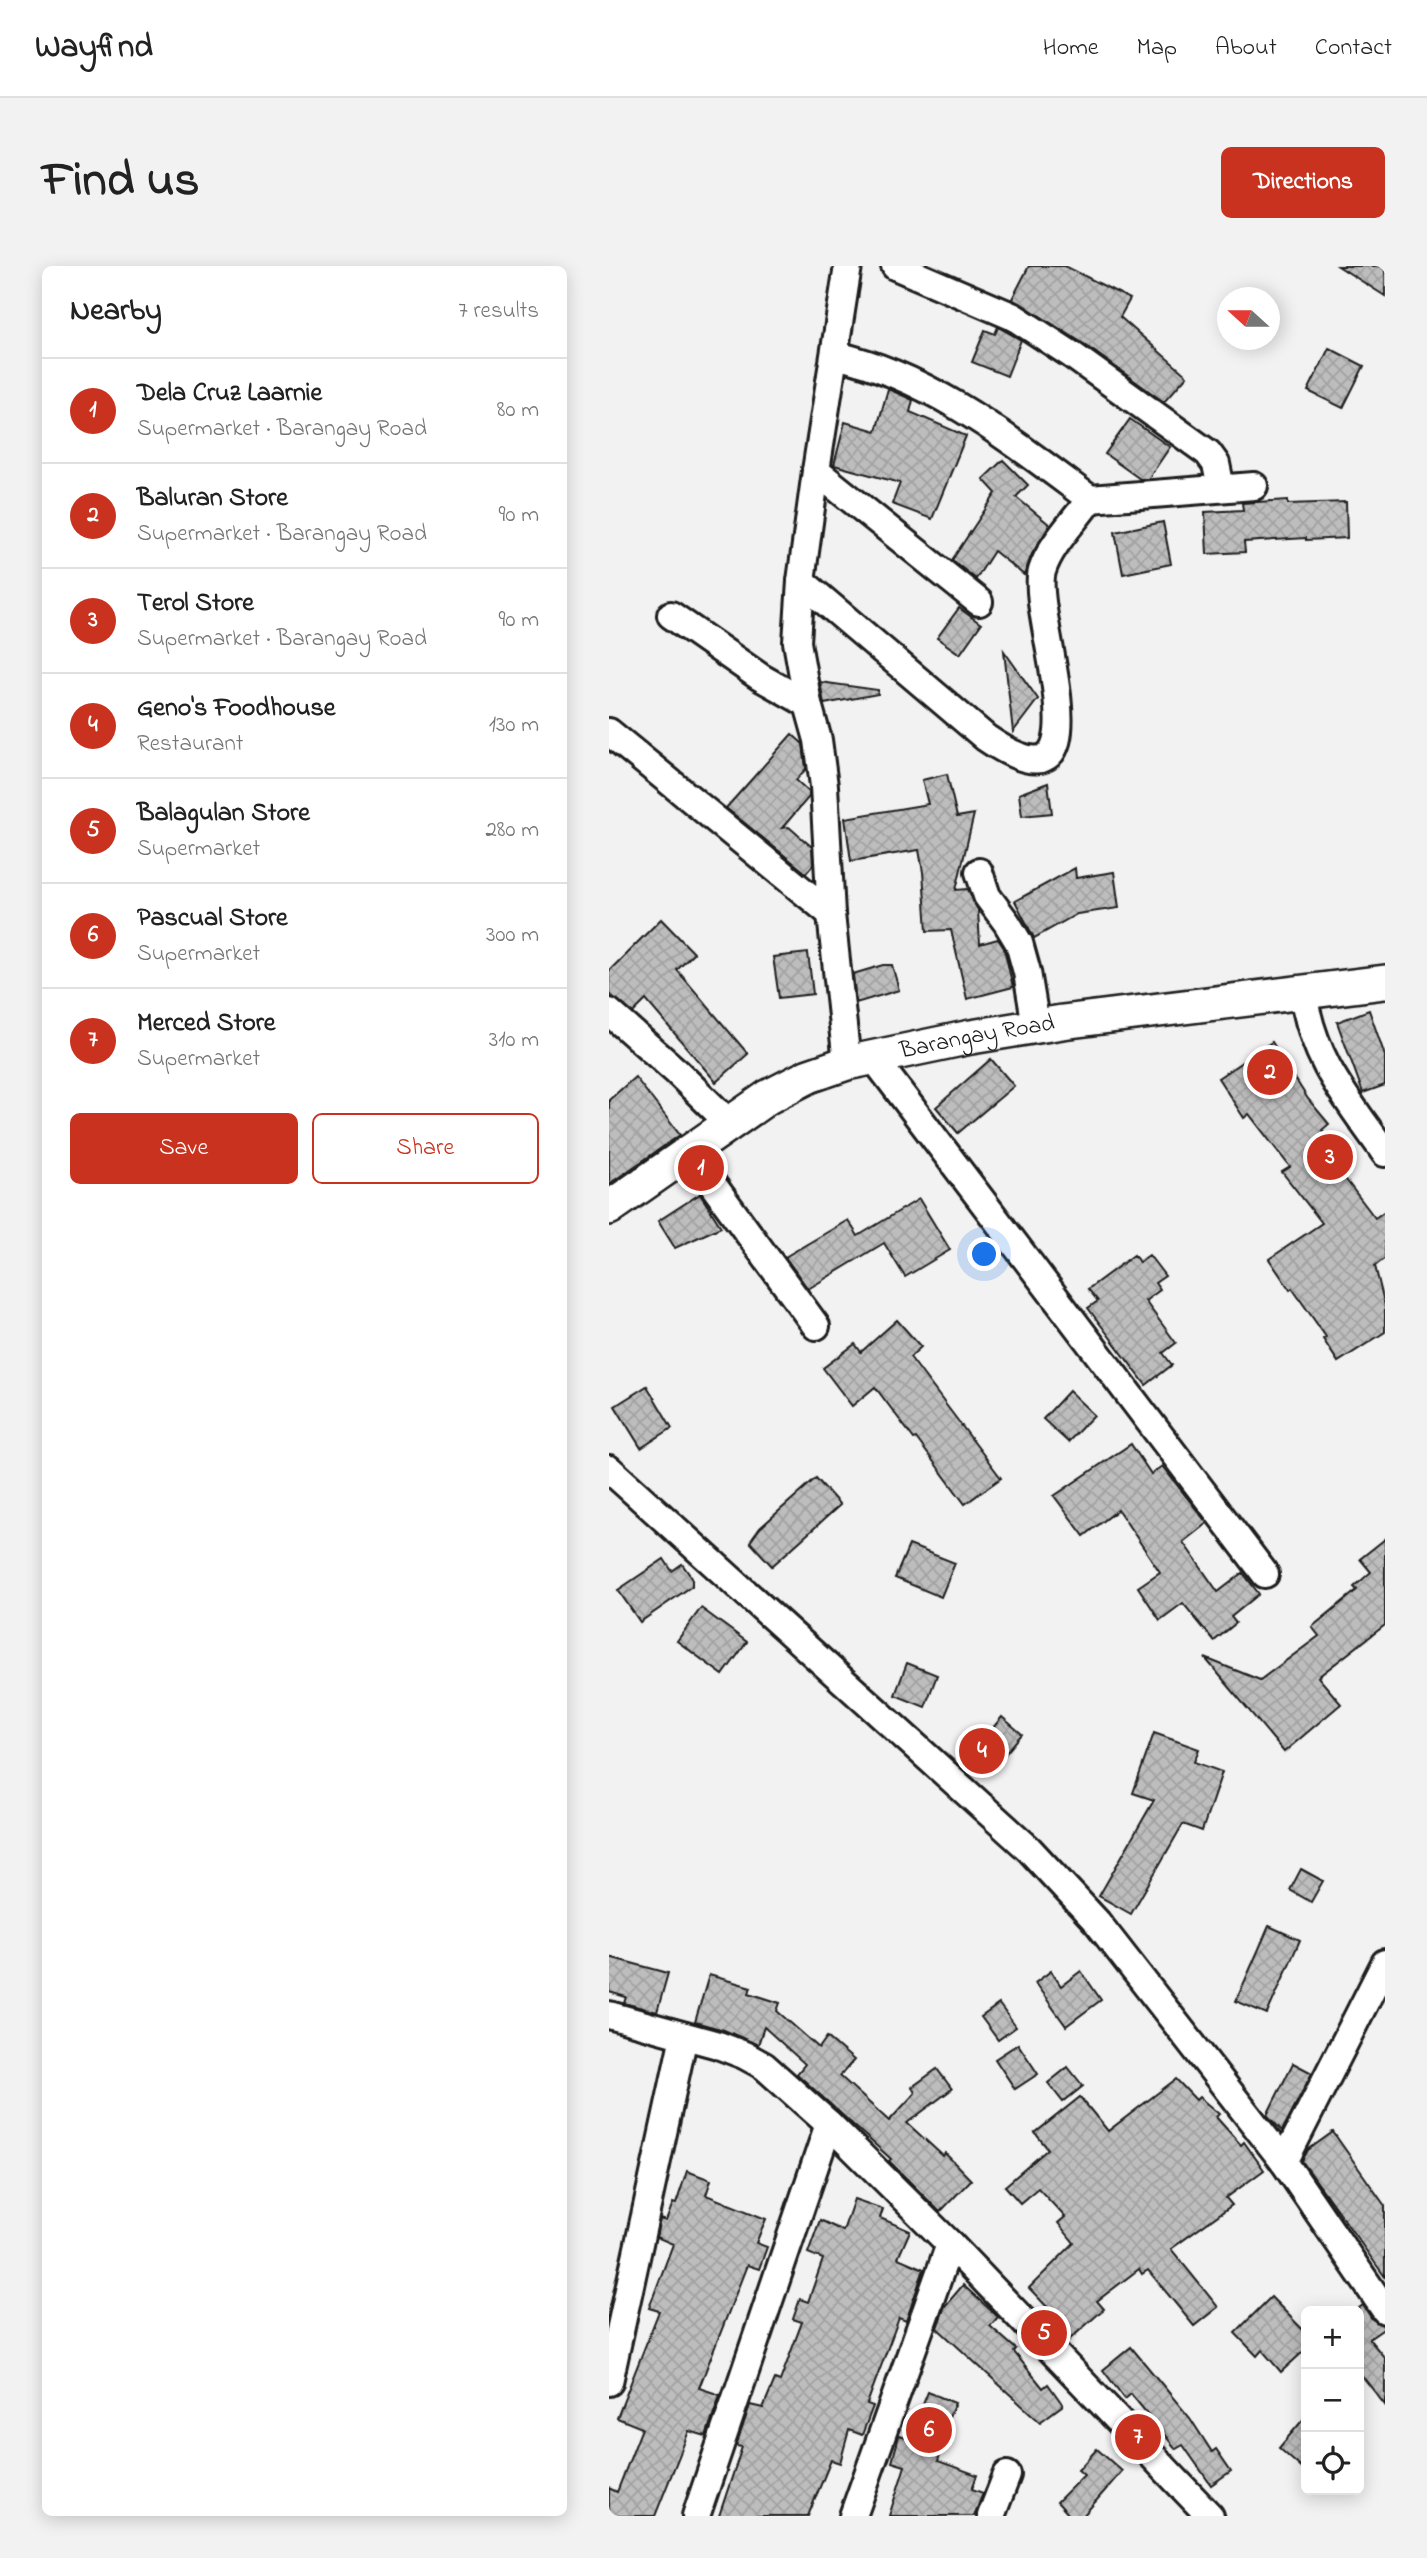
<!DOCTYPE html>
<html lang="en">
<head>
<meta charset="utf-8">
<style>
  body { margin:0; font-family:"Indie Flower",sans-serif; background:#f2f2f2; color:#222 }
  .controls { position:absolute; right:21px; bottom:21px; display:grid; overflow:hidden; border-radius:10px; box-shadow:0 4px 18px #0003 }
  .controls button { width:63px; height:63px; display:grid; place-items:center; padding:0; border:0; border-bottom:2px solid #e0e0e0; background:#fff; color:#222; font:35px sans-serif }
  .compass { position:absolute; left:608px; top:21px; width:63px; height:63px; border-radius:50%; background:#fff; box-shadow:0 4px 18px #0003; rotate:291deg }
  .you { position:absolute; left:376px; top:989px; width:24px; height:24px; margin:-18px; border:5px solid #fff; border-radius:50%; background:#1a73e8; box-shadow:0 0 0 10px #1a73e833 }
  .badge { display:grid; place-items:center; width:46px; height:46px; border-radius:50%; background:#c8321e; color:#fff; font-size:23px; font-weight:700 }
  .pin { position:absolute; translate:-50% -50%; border:4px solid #fff; box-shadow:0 2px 7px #0006 }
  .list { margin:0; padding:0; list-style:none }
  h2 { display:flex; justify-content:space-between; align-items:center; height:91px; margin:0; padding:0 28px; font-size:30px }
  h2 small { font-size:23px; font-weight:400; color:#767676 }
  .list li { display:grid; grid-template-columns:46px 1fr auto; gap:21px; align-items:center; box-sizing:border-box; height:105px; padding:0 28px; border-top:2px solid #e0e0e0 }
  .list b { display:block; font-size:26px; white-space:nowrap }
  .list p { margin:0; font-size:23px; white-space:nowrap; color:#767676 }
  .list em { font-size:23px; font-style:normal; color:#767676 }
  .actions { display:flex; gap:14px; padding:21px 28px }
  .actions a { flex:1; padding:16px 0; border:2px solid #c8321e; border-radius:10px; text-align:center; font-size:24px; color:#c8321e }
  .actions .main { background:#c8321e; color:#fff }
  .icon { flex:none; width:38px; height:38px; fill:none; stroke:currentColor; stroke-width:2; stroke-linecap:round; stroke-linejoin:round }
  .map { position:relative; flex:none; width:776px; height:2250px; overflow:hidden; border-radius:10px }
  header { display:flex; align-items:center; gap:42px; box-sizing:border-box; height:98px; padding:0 35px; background:#fff; border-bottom:2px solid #e0e0e0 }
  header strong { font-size:33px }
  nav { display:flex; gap:38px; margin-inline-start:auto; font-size:24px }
  .intro { display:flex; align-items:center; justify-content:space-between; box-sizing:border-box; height:168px; padding:0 42px }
  h1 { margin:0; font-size:49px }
  .button { padding:18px 32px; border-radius:10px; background:#c8321e; color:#fff; font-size:24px; font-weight:700 }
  main { display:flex; gap:42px; padding:0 42px }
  aside { flex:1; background:#fff; border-radius:10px; box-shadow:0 4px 18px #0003 }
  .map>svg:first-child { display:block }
  .building { fill:url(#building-cross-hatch); stroke:#1c1c1c; stroke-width:2 }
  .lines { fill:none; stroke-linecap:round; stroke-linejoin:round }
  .minor-casing { stroke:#1c1c1c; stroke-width:32 }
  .tertiary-casing { stroke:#1c1c1c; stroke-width:38 }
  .minor { stroke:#fff; stroke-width:26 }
  .tertiary { stroke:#fff; stroke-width:33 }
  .labels { text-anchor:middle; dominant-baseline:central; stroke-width:5; stroke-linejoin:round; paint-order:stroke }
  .street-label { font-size:24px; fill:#1c1c1c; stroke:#fff }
</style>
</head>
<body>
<header>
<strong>Wayfind</strong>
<nav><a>Home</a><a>Map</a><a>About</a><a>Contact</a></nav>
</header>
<div class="intro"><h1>Find us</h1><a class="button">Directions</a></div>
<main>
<aside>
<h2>Nearby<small>7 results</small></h2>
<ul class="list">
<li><span class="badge">1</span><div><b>Dela Cruz Laarnie</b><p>Supermarket · Barangay Road</p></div><em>80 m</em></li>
<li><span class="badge">2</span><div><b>Baluran Store</b><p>Supermarket · Barangay Road</p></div><em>90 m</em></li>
<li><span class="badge">3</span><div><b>Terol Store</b><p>Supermarket · Barangay Road</p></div><em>90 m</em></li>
<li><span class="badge">4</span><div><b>Geno's Foodhouse</b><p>Restaurant</p></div><em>130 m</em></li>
<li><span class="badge">5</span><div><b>Balagulan Store</b><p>Supermarket</p></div><em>280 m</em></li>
<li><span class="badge">6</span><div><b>Pascual Store</b><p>Supermarket</p></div><em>300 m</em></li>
<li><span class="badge">7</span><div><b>Merced Store</b><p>Supermarket</p></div><em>310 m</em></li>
</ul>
<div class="actions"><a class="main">Save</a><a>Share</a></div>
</aside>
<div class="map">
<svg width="776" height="2250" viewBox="0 0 776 2250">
  <defs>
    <pattern id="building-cross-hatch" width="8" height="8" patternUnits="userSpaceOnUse" patternTransform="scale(1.75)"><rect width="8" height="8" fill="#bdbdbd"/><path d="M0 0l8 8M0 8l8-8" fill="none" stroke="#a2a2a2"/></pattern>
  </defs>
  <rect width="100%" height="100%" fill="#f2f2f2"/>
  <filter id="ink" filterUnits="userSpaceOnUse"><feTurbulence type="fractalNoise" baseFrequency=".0143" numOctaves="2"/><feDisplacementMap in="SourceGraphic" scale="14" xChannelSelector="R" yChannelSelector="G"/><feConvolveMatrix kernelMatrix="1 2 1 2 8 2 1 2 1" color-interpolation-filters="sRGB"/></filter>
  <g filter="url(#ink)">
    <g class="building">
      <path d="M 420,0 L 456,0 L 521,33 L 511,51 L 578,110 L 555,136 L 472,76 L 403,33 Z"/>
      <path d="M 729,0 L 776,0 L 776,30 Z"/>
      <path d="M 389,61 L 412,74 L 398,110 L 363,96 L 376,64 L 386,68 Z"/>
      <path d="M 720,82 L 755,100 L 734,142 L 699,125 Z"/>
      <path d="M 279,123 L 304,134 L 301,146 L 357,170 L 323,253 L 283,238 L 291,217 L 225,199 L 236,156 L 267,165 Z"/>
      <path d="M 521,153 L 561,181 L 539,213 L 531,213 L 496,188 Z"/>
      <path d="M 394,194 L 419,219 L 407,231 L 441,259 L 423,288 L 415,309 L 385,285 L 367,313 L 343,294 L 387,227 L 374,213 Z"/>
      <path d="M 679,234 L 679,238 L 737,236 L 738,272 L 697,274 L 697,272 L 635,276 L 636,286 L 598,288 L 596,246 L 634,244 L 633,237 Z"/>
      <path d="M 554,256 L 562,298 L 514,308 L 506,266 Z"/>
      <path d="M 350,342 L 372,358 L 351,388 L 328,372 Z"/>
      <path d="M 395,385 L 429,433 L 404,466 Z"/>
      <path d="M 211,416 L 269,424 L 269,428 L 215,438 Z"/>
      <path d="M 183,468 L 194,478 L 197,503 L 187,514 L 200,526 L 200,531 L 173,562 L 180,561 L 203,581 L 204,599 L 197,607 L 117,542 Z"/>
      <path d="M 338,508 L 348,551 L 365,548 L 347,624 L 359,623 L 369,644 L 371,678 L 389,673 L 395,682 L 404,721 L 358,733 L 342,664 L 318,665 L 314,606 L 310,584 L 242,595 L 236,552 L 319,538 L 313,514 Z"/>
      <path d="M 439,517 L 443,547 L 413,550 L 410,528 Z"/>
      <path d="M 466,602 L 467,612 L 505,606 L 510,642 L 468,648 L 425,672 L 406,635 Z"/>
      <path d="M 52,653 L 85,687 L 68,704 L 139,788 L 107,816 L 37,734 L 24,747 L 0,728 L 0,705 Z"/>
      <path d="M 199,687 L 204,728 L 170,732 L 164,691 Z"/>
      <path d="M 274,699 L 283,699 L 290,724 L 247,737 L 244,708 Z"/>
      <path d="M 760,744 L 776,790 L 776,819 L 754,827 L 728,756 Z"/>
      <path d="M 663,776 L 699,833 L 720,858 L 713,864 L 741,898 L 731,906 L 766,952 L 776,945 L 776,992 L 766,1000 L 776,1040 L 776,1066 L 729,1096 L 714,1073 L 717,1071 L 683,1022 L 681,1024 L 660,993 L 713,957 L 673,906 L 681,901 L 640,848 L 635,852 L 609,812 Z"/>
      <path d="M 382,793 L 405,820 L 349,867 L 327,841 Z"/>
      <path d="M 26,811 L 71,869 L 0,918 L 0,834 Z"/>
      <path d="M 91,928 L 112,961 L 66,982 L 49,955 Z"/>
      <path d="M 310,933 L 341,984 L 296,1011 L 275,977 L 199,1023 L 176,991 L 239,954 L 249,970 Z"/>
      <path d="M 525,989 L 530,996 L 540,989 L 556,1010 L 546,1017 L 551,1024 L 536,1035 L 567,1077 L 554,1087 L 563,1099 L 537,1119 L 479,1042 L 489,1035 L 479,1023 Z"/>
      <path d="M 288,1054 L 312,1081 L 301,1091 L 392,1212 L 356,1238 L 307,1172 L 305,1173 L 266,1121 L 243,1140 L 214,1102 L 246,1078 L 252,1086 Z"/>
      <path d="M 38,1120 L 63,1162 L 32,1182 L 6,1140 Z"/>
      <path d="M 460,1125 L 485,1149 L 459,1176 L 434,1153 Z"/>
      <path d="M 522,1178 L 542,1208 L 553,1200 L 598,1257 L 574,1276 L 609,1326 L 634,1307 L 650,1328 L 622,1351 L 627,1357 L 605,1375 L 574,1337 L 551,1354 L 529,1321 L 551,1306 L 509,1244 L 475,1270 L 445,1230 Z"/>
      <path d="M 207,1212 L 231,1239 L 163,1300 L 141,1276 L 151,1262 Z"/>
      <path d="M 776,1273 L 776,1359 L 709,1411 L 732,1438 L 675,1486 L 596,1392 L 651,1414 L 710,1370 L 703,1361 L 748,1324 L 745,1321 L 762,1306 L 751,1293 Z"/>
      <path d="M 300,1279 L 346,1297 L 332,1331 L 286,1312 Z"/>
      <path d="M 55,1293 L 63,1305 L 73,1298 L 83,1312 L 83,1320 L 31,1356 L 9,1324 Z"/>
      <path d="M 92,1342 L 138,1376 L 114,1409 L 68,1375 Z"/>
      <path d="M 298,1397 L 328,1409 L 316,1441 L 286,1429 Z"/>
      <path d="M 393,1451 L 413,1468 L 387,1499 L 367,1482 Z"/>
      <path d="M 545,1467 L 590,1483 L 585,1496 L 613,1506 L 593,1565 L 574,1558 L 522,1648 L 490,1630 L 545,1534 L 524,1527 Z"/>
      <path d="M 692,1603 L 714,1615 L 702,1636 L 681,1624 Z"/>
      <path d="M 660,1660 L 691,1674 L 658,1748 L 627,1735 Z"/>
      <path d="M 0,1691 L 59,1707 L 48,1746 L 15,1737 L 17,1731 L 0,1726 Z"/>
      <path d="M 442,1705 L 452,1720 L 472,1705 L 492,1734 L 457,1760 L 426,1717 Z"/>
      <path d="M 100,1709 L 142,1721 L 140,1727 L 171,1737 L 168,1745 L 210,1782 L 218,1771 L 245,1794 L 231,1810 L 280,1855 L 306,1827 L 303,1821 L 328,1803 L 343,1823 L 298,1857 L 334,1890 L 336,1887 L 362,1914 L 331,1946 L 280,1895 L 282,1893 L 188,1808 L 196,1798 L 155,1761 L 149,1779 L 115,1764 L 86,1756 Z"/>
      <path d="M 390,1738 L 407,1761 L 389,1774 L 372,1751 Z"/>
      <path d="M 409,1778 L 429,1808 L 406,1823 L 386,1793 Z"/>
      <path d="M 684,1797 L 703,1807 L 673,1865 L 658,1849 Z"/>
      <path d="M 459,1801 L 474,1820 L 454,1836 L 439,1817 Z"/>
      <path d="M 567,1813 L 587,1834 L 590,1831 L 610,1848 L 607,1851 L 632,1879 L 635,1876 L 655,1904 L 617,1932 L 623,1939 L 562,1983 L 609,2041 L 585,2060 L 539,2004 L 533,2008 L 530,2003 L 488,2035 L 495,2043 L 460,2074 L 437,2048 L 441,2044 L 420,2022 L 465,1977 L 449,1957 L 456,1951 L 429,1922 L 411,1937 L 396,1920 L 439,1883 L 426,1867 L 471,1831 L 499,1865 Z"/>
      <path d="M 724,1866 L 776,1940 L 776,2011 L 693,1895 L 699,1884 Z"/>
      <path d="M 78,1905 L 102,1914 L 97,1929 L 157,1953 L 147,1977 L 158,1981 L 150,2003 L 138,1999 L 90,2122 L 111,2129 L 97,2170 L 80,2165 L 46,2250 L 0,2250 L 0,2222 L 8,2226 L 33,2162 L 8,2152 L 50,2045 L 40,2042 L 64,1978 L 47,1971 L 51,1953 L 57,1955 L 64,1937 L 67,1938 Z"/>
      <path d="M 245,1933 L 274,1943 L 271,1952 L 301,1965 L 289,1992 L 315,2003 L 297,2055 L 290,2052 L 258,2138 L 264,2140 L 253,2169 L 240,2164 L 231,2197 L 222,2194 L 199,2250 L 110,2250 L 133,2181 L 127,2180 L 141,2139 L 154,2142 L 166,2113 L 171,2115 L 193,2056 L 184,2053 L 191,2033 L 199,2036 L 214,1993 L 199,1987 L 211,1954 L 234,1965 Z"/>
      <path d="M 354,2019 L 389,2051 L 381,2060 L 407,2083 L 405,2086 L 434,2122 L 439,2118 L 454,2139 L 431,2156 L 328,2062 L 336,2040 Z"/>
      <path d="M 662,2031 L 697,2067 L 697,2083 L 672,2106 L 653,2084 L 648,2090 L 626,2067 Z"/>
      <path d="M 754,2039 L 763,2053 L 776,2060 L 776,2062 L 760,2073 L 776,2092 L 776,2139 L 750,2106 L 750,2042 Z"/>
      <path d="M 522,2081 L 581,2152 L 603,2186 L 607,2183 L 622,2205 L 602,2219 L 574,2179 L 567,2183 L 522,2128 L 516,2133 L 494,2104 Z"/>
      <path d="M 319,2126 L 346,2137 L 328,2180 L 333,2182 L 329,2195 L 368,2209 L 363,2223 L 374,2227 L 365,2250 L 280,2250 L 296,2200 L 283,2196 L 290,2170 L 300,2173 Z"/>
      <path d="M 697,2150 L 697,2206 L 670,2182 Z"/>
      <path d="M 488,2183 L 513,2205 L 474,2250 L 461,2250 L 448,2236 L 475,2209 L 469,2204 Z"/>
    </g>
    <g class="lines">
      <g class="minor-casing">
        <g id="minor">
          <path d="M 286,0 L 405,51 L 463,89 L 599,187 L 607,198 L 612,222"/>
          <path d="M 226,89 C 322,110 404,176 481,233 L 645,220"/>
          <path d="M 207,205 L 370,336"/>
          <path d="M 192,315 L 377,472 C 507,561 420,349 433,305 C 441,279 466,255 481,233"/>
          <path d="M 62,349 L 151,411 L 199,438"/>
          <path d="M 0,466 L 222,648"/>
          <path d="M 370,606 L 378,630 L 398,657 L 410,677 L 418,706 L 427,760"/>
          <path d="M 694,727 C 705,796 737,831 776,887"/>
          <path d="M 0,746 L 68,806 L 120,857"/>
          <path d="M 264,791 L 656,1308"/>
          <path d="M 238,797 L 222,648 L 215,520 L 209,474 L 199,438 L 188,376 L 192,315 L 207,205 L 239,0"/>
          <path d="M 80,886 L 207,1060"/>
          <path d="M 0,1203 L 420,1583 L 488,1656 L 675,1896 L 776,2044"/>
          <path d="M 0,1749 L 109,1779 L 135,1789 L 155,1800 L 220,1858 L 341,1978 L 601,2250"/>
          <path d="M 675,1896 L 776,1697"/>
          <path d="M 0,2116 L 75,1770"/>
          <path d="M 87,2250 L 220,1858"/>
          <path d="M 244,2250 L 341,1978"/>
          <path d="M 382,2250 L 398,2209"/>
        </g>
      </g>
      <g class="tertiary-casing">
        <g id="tertiary">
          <path id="s1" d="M 0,942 L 159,831 L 200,810 L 238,797 L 362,771 L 453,756 L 776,716"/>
        </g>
      </g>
      <use href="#minor" class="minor"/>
      <use href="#tertiary" class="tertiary"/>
    </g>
  </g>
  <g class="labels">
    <g class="street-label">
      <text stroke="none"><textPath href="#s1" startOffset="413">Barangay Road</textPath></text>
    </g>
  </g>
</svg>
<div class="controls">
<button>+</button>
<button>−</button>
<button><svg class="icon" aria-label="locate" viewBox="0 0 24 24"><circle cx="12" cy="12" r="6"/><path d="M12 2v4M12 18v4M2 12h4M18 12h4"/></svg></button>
</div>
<svg class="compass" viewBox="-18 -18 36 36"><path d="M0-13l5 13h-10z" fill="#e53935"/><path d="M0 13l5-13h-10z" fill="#767676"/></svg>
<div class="you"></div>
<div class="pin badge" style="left:92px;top:902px">1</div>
<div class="pin badge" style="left:661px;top:806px">2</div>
<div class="pin badge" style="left:721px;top:891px">3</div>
<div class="pin badge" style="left:373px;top:1485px">4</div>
<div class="pin badge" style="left:435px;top:2067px">5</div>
<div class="pin badge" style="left:320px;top:2164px">6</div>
<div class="pin badge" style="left:529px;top:2171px">7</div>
</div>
</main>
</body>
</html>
